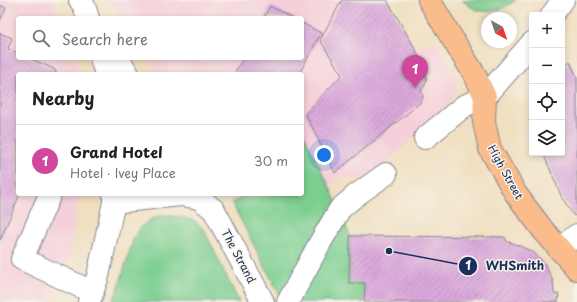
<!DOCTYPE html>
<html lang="en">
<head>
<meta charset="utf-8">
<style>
  body { margin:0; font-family:"Playpen Sans",sans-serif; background:#f2f2f2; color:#222 }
  .controls { position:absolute; right:12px; top:12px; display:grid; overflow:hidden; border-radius:4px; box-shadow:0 2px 6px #0003 }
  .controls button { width:36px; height:36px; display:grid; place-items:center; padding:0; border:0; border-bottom:1px solid #e0e0e0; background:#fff; color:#222; font:20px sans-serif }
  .compass { position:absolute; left:481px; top:12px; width:36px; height:36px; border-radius:50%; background:#fff; box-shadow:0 2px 6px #0003; rotate:140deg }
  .you { position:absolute; left:324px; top:155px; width:14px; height:14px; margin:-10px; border:3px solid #fff; border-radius:50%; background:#1a73e8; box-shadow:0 0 0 6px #1a73e833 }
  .badge { display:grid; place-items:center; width:26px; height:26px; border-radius:50%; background:#b5179e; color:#fff; font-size:13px; font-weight:700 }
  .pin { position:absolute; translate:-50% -33px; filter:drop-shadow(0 1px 2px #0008) }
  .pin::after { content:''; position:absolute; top:21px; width:14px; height:12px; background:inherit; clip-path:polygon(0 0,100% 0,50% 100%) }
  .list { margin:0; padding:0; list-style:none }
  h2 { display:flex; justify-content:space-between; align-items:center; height:52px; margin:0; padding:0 16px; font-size:17px }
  h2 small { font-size:13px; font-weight:400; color:#767676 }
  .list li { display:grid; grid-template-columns:26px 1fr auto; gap:12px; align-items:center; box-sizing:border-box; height:72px; padding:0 16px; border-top:1px solid #e0e0e0 }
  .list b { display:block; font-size:15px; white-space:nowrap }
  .list p { margin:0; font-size:13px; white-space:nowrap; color:#767676 }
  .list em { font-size:13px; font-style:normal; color:#767676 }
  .icon { flex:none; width:22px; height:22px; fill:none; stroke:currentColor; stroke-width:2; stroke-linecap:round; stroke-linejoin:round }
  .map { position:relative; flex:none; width:577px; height:302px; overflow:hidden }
  .search { position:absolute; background:#fff; box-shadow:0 2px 6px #0003; left:16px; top:16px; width:288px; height:44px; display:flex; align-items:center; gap:10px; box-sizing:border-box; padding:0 14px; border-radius:4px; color:#767676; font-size:15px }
  .panel { position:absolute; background:#fff; box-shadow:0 2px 6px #0003; left:16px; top:72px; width:288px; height:124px; border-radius:4px }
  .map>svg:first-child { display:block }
  .built { fill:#f5cfd9 }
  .green { fill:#7cce8f; stroke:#4c7e76 }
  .building { fill:url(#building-hatch) }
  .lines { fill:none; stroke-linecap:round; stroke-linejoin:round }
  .minor-casing { stroke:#86878f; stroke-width:24 }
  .major-casing { stroke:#86878f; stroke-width:24 }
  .minor { stroke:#fff; stroke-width:22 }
  .major { stroke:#fabc8b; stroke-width:22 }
  .labels { text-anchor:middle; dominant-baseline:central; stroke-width:3; stroke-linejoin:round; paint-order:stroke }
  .street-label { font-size:11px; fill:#1b2f5e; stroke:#f7f3e8 }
  .leader { fill:none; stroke:#1b2f5e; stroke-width:1.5 }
  .callout-dot { fill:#1b2f5e; stroke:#f7f3e8; stroke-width:1.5 }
  .mark-label { font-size:12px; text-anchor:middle; font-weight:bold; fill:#fff }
  .callout-label { font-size:12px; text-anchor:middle; font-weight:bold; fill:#1b2f5e; stroke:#f7f3e8; stroke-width:3; stroke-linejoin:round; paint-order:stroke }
</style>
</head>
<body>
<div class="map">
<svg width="577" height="302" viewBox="0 0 577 302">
  <defs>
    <pattern id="building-hatch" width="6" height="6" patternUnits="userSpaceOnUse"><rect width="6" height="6" fill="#dca9dc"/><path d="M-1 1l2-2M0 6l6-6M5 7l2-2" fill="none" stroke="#b28ab6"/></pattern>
  </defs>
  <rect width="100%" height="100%" fill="#f7f3e8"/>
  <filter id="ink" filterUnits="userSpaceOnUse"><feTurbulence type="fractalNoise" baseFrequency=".025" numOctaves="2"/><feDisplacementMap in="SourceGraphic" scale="8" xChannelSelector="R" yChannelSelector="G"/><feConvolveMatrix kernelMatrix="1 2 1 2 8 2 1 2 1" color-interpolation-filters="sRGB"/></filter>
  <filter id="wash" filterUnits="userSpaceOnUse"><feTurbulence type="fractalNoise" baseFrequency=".012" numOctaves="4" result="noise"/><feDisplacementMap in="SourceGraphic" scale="16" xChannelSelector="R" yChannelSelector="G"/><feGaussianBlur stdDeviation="0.9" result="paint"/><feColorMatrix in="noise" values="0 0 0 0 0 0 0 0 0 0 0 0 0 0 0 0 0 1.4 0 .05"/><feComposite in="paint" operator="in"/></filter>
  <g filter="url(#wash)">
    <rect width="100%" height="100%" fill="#f0dfc0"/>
    <g class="built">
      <path d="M 0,0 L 53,0 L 60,18 L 18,18 L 18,58 L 75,58 L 81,74 L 18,74 L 18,194 L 79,194 L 69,255 L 51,302 L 0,302 Z"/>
      <path d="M 110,0 L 387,0 L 416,50 L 434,39 L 453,71 L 457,81 L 456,90 L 450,102 L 376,173 L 366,179 L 358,179 L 343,177 L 329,186 L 302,131 L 302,74 L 157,74 L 147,58 L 302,58 L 302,18 L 122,18 Z"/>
      <path d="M 227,194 L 248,194 L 232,203 Z"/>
    </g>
    <g class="green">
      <path d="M 462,0 L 516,0 C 504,9 487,16 473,8 C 469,6 466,3 462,0 Z"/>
      <path d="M 302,131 L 332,192 L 350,236 L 349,282 L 365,283 L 364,302 L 282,302 L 278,292 L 232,203 L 248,194 L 302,194 Z"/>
      <path d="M 159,216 C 170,216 183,216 194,221 C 198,223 201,227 204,230 L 239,302 L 113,302 L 119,286 L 134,237 L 141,227 L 150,220 Z"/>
    </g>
    <g id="blocks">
      <g class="building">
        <path d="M 342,0 L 387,0 L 416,50 L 427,78 L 425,85 L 421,90 L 423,97 L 420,103 L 335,173 L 305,113 L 342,75 L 320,40 Z"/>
        <path d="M 0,5 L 6,8 L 0,21 Z"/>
        <path d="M 270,6 L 293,18 L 264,18 Z"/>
        <path d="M 302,23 L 321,33 L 299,74 L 234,74 L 243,58 L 302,58 Z"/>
        <path d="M 0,33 L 12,38 L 8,49 L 18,53 L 18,58 L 29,58 L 54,69 L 57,74 L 18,74 L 18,194 L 20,194 L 0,240 Z"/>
        <path d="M 570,61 L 577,78 L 577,214 L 574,216 L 562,198 L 543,153 L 562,153 L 562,68 Z"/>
        <path d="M 532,107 L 532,128 L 530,123 L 531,111 Z"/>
        <path d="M 350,236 L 505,237 L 506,241 L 520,246 L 534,253 L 546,266 L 553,281 L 554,294 L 559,294 L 558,302 L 364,302 L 365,283 L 349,283 Z"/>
      </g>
    </g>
  </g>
  <g filter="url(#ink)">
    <use href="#blocks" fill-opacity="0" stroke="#86878f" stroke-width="1"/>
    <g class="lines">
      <g class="minor-casing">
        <g id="minor">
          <path d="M 80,0 L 84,6 L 88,18"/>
          <path d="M 552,15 L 563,0"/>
          <path d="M 101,58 L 106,74"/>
          <path d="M 118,58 L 128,74"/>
          <path d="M 425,138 L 464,106 L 485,97 L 532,43"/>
          <path d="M 50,194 L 22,259 L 92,292"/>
          <path d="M 114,202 L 181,195 L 199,198 L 214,210 L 263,302"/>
          <path d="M 559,249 L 577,235"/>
          <path d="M 89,302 L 98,276 L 114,202 L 114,194"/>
          <path d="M 288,302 L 321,241 L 340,209 L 355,196 L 386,174"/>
        </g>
      </g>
      <g class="major-casing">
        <path id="major" d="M 429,0 L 458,48 L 475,75 L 485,97 L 484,122 L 490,149 L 516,194 L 543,230 L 577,269"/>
      </g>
      <use href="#minor" class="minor"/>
      <use href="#major" class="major"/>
    </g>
  </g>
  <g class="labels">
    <g class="street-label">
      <text transform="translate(506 172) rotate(61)">High Street</text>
      <text transform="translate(239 256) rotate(62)">The Strand</text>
    </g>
  </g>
  <path class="leader" d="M389 251L468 266"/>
  <g class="callout-dot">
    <circle cx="389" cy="251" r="4"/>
    <circle cx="468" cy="266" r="10"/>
  </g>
  <g class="mark-label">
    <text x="468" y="270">1</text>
  </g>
  <g class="callout-label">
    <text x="515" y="270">WHSmith</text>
  </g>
</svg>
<div class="controls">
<button>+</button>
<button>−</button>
<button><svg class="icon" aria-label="locate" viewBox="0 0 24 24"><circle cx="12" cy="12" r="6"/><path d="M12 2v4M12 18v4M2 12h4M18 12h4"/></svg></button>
<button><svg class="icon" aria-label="layers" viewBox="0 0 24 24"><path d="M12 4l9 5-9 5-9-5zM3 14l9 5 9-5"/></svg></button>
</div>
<svg class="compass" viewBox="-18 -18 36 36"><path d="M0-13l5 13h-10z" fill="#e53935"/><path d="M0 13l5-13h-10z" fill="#767676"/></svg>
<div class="you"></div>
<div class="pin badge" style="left:415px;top:88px;background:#d1479c">1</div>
<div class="search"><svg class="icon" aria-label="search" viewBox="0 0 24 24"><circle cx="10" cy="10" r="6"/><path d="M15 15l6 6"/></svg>Search here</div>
<section class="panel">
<h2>Nearby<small></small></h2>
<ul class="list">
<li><span class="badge" style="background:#d1479c">1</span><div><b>Grand Hotel</b><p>Hotel · Ivey Place</p></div><em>30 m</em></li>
</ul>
</section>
</div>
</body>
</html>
